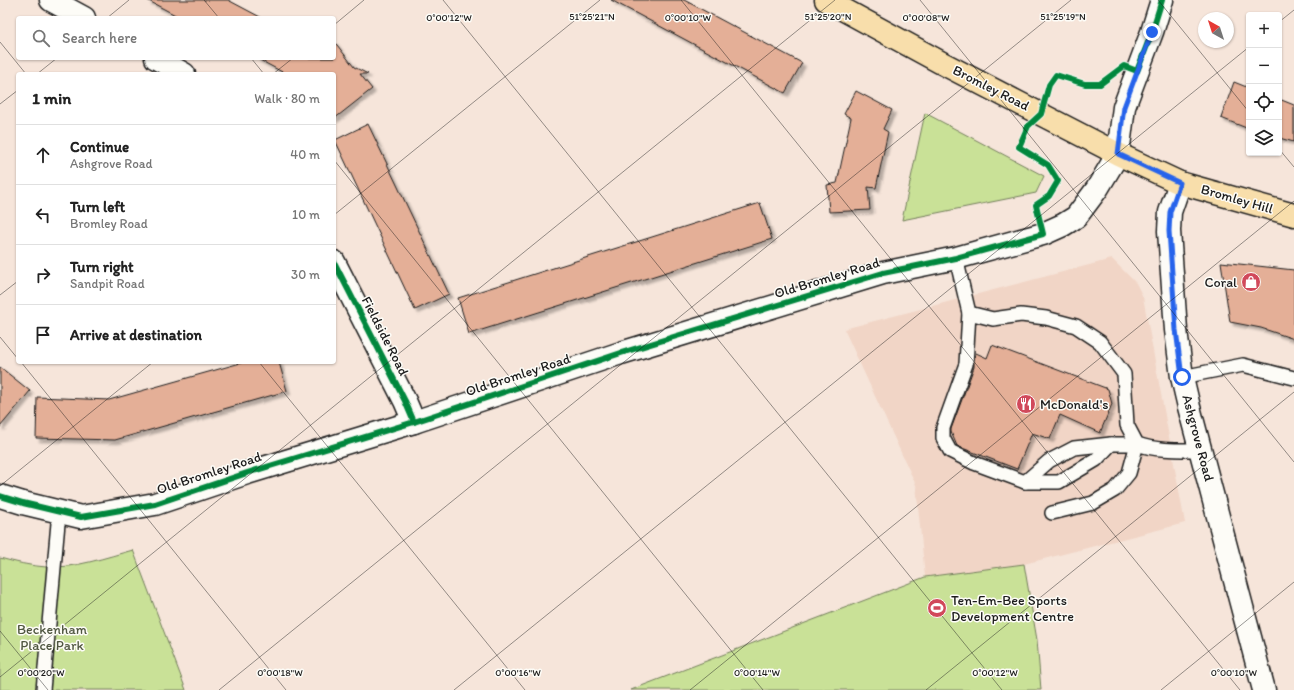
<!DOCTYPE html>
<html lang="en">
<head>
<meta charset="utf-8">
<style>
  body { margin:0; font-family:Itim,sans-serif; background:#f2f2f2; color:#222 }
  .controls { position:absolute; right:12px; top:12px; display:grid; overflow:hidden; border-radius:4px; box-shadow:0 1px 3px #0004 }
  .controls button { width:36px; height:36px; display:grid; place-items:center; padding:0; border:0; border-bottom:1px solid #e0e0e0; background:#fff; color:#222; font:20px sans-serif }
  .compass { position:absolute; left:1198px; top:12px; width:36px; height:36px; border-radius:50%; background:#fff; box-shadow:0 1px 3px #0004; rotate:321deg }
  .stop { position:absolute; width:12px; height:12px; margin:-9px; border:3px solid #2563eb; border-radius:50%; background:#fff }
  .stop.end { background:#2563eb; border-color:#fff; box-shadow:0 1px 4px #0008 }
  .list { margin:0; padding:0; list-style:none }
  h2 { display:flex; justify-content:space-between; align-items:center; height:52px; margin:0; padding:0 16px; font-size:17px }
  h2 small { font-size:13px; font-weight:400; color:#767676 }
  .list li { display:grid; grid-template-columns:26px 1fr auto; gap:12px; align-items:center; box-sizing:border-box; height:60px; padding:0 16px; border-top:1px solid #e0e0e0 }
  .list b { display:block; font-size:15px; white-space:nowrap }
  .list p { margin:0; font-size:13px; white-space:nowrap; color:#767676 }
  .list em { font-size:13px; font-style:normal; color:#767676 }
  .icon { flex:none; width:22px; height:22px; fill:none; stroke:currentColor; stroke-width:2; stroke-linecap:round; stroke-linejoin:round }
  .map { position:relative; flex:none; width:1294px; height:690px; overflow:hidden }
  .search { position:absolute; background:#fff; box-shadow:0 1px 3px #0004; left:16px; top:16px; width:320px; height:44px; display:flex; align-items:center; gap:10px; box-sizing:border-box; padding:0 14px; border-radius:4px; color:#767676; font-size:15px }
  .panel { position:absolute; background:#fff; box-shadow:0 1px 3px #0004; left:16px; top:72px; width:320px; height:292px; border-radius:4px }
  .map>svg:first-child { display:block }
  .built { fill:#f1d5c6 }
  .green { fill:#c9e197; stroke:#727e5a }
  .building { fill:#e4af97; stroke:#1c1c1c; filter:url(#shadow) }
  .lines { fill:none; stroke-linecap:round; stroke-linejoin:round }
  .lane-casing { stroke:#1c1c1c; stroke-width:16 }
  .street-casing { stroke:#1c1c1c; stroke-width:25 }
  .primary-casing { stroke:#1c1c1c; stroke-width:25 }
  .lane { stroke:#fdfcf7; stroke-width:13 }
  .street { stroke:#fdfcf7; stroke-width:22 }
  .primary { stroke:#f8deab; stroke-width:22 }
  .cycleway-casing { stroke:#fdfcf7; stroke-width:8 }
  .cycleway { stroke:#00873e; stroke-width:6 }
  .route { stroke:#2563eb; stroke-width:5 }
  .ticks { fill:none; stroke:#1c1c1c; stroke-width:1; stroke-opacity:0.45 }
  .labels { text-anchor:middle; dominant-baseline:central; stroke-width:3; stroke-linejoin:round; paint-order:stroke }
  .street-label { font-size:14px; fill:#1c1c1c; stroke:#fdfcf7 }
  .poi-label { font-size:14px; fill:#1c1c1c; stroke:#fdfcf7; text-anchor:start }
  .park-label { font-size:14px; fill:#505741; stroke:#fdfcf7 }
  .ticks-label { font-size:10px; text-anchor:middle; fill:#1c1c1c; stroke:#fdfcf7; stroke-width:3; stroke-linejoin:round; paint-order:stroke }
</style>
</head>
<body>
<div class="map">
<svg width="1294" height="690" viewBox="0 0 1294 690">
  <defs>
    <filter id="shadow"><feDropShadow dx="3.5" dy="3.5" stdDeviation="1" flood-color="#0004"/></filter>
  </defs>
  <rect width="100%" height="100%" fill="#f6e5da"/>
  <filter id="ink" filterUnits="userSpaceOnUse"><feTurbulence type="fractalNoise" baseFrequency=".025" numOctaves="2"/><feDisplacementMap in="SourceGraphic" scale="8" xChannelSelector="R" yChannelSelector="G"/><feConvolveMatrix kernelMatrix="1 2 1 2 8 2 1 2 1" color-interpolation-filters="sRGB"/></filter>
  <g filter="url(#ink)">
    <path class="built" d="M 1112,259 L 1136,283 L 1143,297 L 1185,523 L 1024,564 L 925,577 L 916,485 L 844,329 Z"/>
    <g class="green">
      <path d="M 925,113 L 1044,176 L 1036,193 L 902,220 Z"/>
      <path d="M 133,550 L 186,690 L 0,690 L 0,558 C 15,562 30,566 46,567 C 73,569 107,557 133,550 Z"/>
      <path d="M 1024,564 L 1037,640 L 1041,690 L 631,690 L 925,577 Z"/>
    </g>
    <g class="building">
      <path d="M 147,0 L 228,0 L 262,18 L 181,18 Z"/>
      <path d="M 611,0 L 684,0 L 802,63 L 785,93 Z"/>
      <path d="M 334,41 L 354,67 L 368,74 L 360,74 L 372,89 L 334,119 L 334,74 L 286,74 L 256,58 L 334,58 Z"/>
      <path d="M 1234,82 L 1249,88 L 1249,129 L 1221,118 Z"/>
      <path d="M 856,91 L 892,110 L 883,129 L 888,132 L 876,188 L 868,187 L 870,210 L 829,212 L 827,185 L 837,183 L 851,118 L 844,114 Z"/>
      <path d="M 1279,99 L 1294,105 L 1294,142 L 1279,138 Z"/>
      <path d="M 368,124 L 449,294 L 415,310 L 335,140 Z"/>
      <path d="M 760,203 L 772,239 L 469,334 L 458,298 Z"/>
      <path d="M 1221,262 L 1294,270 L 1294,339 L 1261,328 L 1230,322 Z"/>
      <path d="M 992,345 L 1108,389 L 1112,404 L 1100,433 L 1060,415 L 1050,439 L 1032,433 L 1017,469 L 957,446 L 951,432 L 951,429 L 974,367 L 974,357 L 976,353 L 987,358 Z"/>
      <path d="M 244,362 L 279,362 L 287,391 L 115,440 L 36,438 L 37,397 L 109,400 Z"/>
      <path d="M 0,367 L 30,391 L 0,427 Z"/>
    </g>
    <g class="lines">
      <g class="lane-casing">
        <g id="lane">
          <path d="M 956,258 L 969,313 L 993,319 L 1021,315 L 1046,318 L 1076,326 L 1100,342 L 1124,374 L 1127,425 L 1137,444 C 1157,451 1179,450 1201,450"/>
          <path d="M 969,313 L 966,364 L 943,428 L 943,438 L 950,451 L 974,463 L 1025,482 L 1049,461 L 1074,448 L 1111,444 L 1137,444 L 1129,473 L 1115,490 L 1093,503 L 1052,513"/>
          <path d="M 1182,377 L 1243,365 L 1294,378"/>
          <path d="M 1025,482 L 1059,482 L 1096,460 L 1111,444"/>
          <path d="M 43,690 L 59,512"/>
        </g>
      </g>
      <g class="street-casing">
        <g id="street">
          <path d="M 51,0 L 84,18"/>
          <path d="M 156,58 L 184,74"/>
          <path d="M 1180,183 L 1170,212 L 1169,231 L 1176,330 L 1182,377 L 1189,407 L 1264,690"/>
          <path d="M 334,262 L 405,401 L 414,422"/>
          <path d="M 0,496 L 23,503 L 81,517 L 155,504 L 247,473 L 414,422 L 621,353 L 883,273 L 956,258 L 1043,234 L 1063,225 L 1076,217 L 1097,189 L 1118,154 L 1124,107 L 1152,32 L 1162,0"/>
        </g>
      </g>
      <g class="primary-casing">
        <path id="primary" d="M 826,0 L 940,62 L 1019,103 L 1118,154 L 1180,183 L 1294,215"/>
      </g>
      <use href="#lane" class="lane"/>
      <use href="#street" class="street"/>
      <use href="#primary" class="primary"/>
      <g class="cycleway-casing">
        <g id="cycleway">
          <path d="M 334,262 L 405,401 L 414,422"/>
          <path d="M 0,496 L 23,503 L 81,517 L 155,504 L 247,473 L 414,422 L 621,353 L 883,273 L 956,258 L 1043,234 L 1036,205 L 1049,196 L 1058,181 L 1048,165 L 1019,147 L 1028,126 L 1041,114 L 1049,85 L 1056,75 L 1085,84 L 1100,84 L 1124,66 L 1137,71 L 1152,32 L 1162,0"/>
        </g>
      </g>
      <use href="#cycleway" class="cycleway"/>
    </g>
  </g>
  <g class="lines" filter="url(#ink)">
    <path class="route" d="M 1152,32 L 1124,107 L 1118,154 L 1180,183 L 1170,212 L 1169,231 L 1176,330 L 1182,377"/>
  </g>
  <path class="ticks" d="M 204,0 L 219,18M 443,0 L 1002,690M 681,0 L 1240,690M 920,0 L 1294,462M 1158,0 L 1249,112M 107,18 L 129,0M 1279,22 L 1294,10M 334,25 L 364,0M 0,42 L 26,74M 251,58 L 264,74M 37,74 L 57,58M 273,74 L 293,58M 0,104 L 18,90M 1279,149 L 1294,167M 334,160 L 763,690M 334,215 L 600,0M 0,295 L 18,281M 0,337 L 18,359M 21,362 L 286,690M 259,362 L 525,690M 0,486 L 153,362M 0,631 L 48,690M 0,677 L 835,0M 219,690 L 1071,0M 454,690 L 1249,47M 690,690 L 1294,201M 926,690 L 1294,392M 1161,690 L 1294,582"/>
  <defs>
    <g id="shop-disc" transform="scale(1)"><circle r="9.5" fill="#d1495b" stroke="#fdfcf7"/><path d="M-5-2.5h2.3a2.7 3.5 0 0 1 5.4 0H5L5.5 6h-11ZM-1.5-2.5h3a1.5 2.3 0 0 0-3 0Z" fill="#fff"/></g>
    <g id="restaurant-disc" transform="scale(1)"><circle r="9.5" fill="#d1495b" stroke="#fdfcf7"/><path d="M-5-6h1v4h1v-4h1v4h1v-4h1v5L-1.5 .5V6h-2V.5L-5-1ZM5-6V6H3V1.5H1.5Q1.5-4 5-6Z" fill="#fff"/></g>
    <g id="stadium-disc" transform="scale(1)"><circle r="9.5" fill="#d1495b" stroke="#fdfcf7"/><path d="M0-5a6.5 5 0 1 0 0 10a6.5 5 0 1 0 0-10ZM-3.5-1.8h7v3.6h-7Z" fill="#fff"/></g>
  </defs>
  <g fill-rule="evenodd">
    <use href="#shop-disc" x="1251" y="282"/>
    <use href="#restaurant-disc" x="1026" y="404"/>
    <use href="#stadium-disc" x="937" y="608"/>
  </g>
  <g class="labels">
    <g class="street-label">
      <text transform="translate(991 88) rotate(27)">Bromley Road</text>
      <text transform="translate(1237 199) rotate(16)">Bromley Hill</text>
      <text transform="translate(827 278) rotate(-17)">Old Bromley Road</text>
      <text transform="translate(385 336) rotate(63)">Fieldside Road</text>
      <text transform="translate(518 375) rotate(-18)">Old Bromley Road</text>
      <text transform="translate(1198 438) rotate(75)">Ashgrove Road</text>
      <text transform="translate(209 473) rotate(-18)">Old Bromley Road</text>
    </g>
    <g class="poi-label">
      <text x="1237" y="282" text-anchor="end">Coral</text>
      <text x="1040" y="404">McDonald's</text>
      <text x="951" y="600">Ten-Em-Bee Sports<tspan x="951" dy="16">Development Centre</tspan></text>
    </g>
    <g class="park-label">
      <text x="52" y="629">Beckenham<tspan x="52" dy="16">Place Park</tspan></text>
    </g>
  </g>
  <g class="ticks-label">
    <text x="592" y="20">51°25'21"N</text>
    <text x="828" y="20">51°25'20"N</text>
    <text x="1063" y="20">51°25'19"N</text>
    <text x="688" y="21">0°00'10"W</text>
    <text x="449" y="21">0°00'12"W</text>
    <text x="926" y="21">0°00'08"W</text>
    <text x="41" y="676">0°00'20"W</text>
    <text x="280" y="676">0°00'18"W</text>
    <text x="518" y="676">0°00'16"W</text>
    <text x="757" y="676">0°00'14"W</text>
    <text x="995" y="676">0°00'12"W</text>
    <text x="1234" y="676">0°00'10"W</text>
  </g>
</svg>
<div class="controls">
<button>+</button>
<button>−</button>
<button><svg class="icon" aria-label="locate" viewBox="0 0 24 24"><circle cx="12" cy="12" r="6"/><path d="M12 2v4M12 18v4M2 12h4M18 12h4"/></svg></button>
<button><svg class="icon" aria-label="layers" viewBox="0 0 24 24"><path d="M12 4l9 5-9 5-9-5zM3 14l9 5 9-5"/></svg></button>
</div>
<svg class="compass" viewBox="-18 -18 36 36"><path d="M0-13l5 13h-10z" fill="#e53935"/><path d="M0 13l5-13h-10z" fill="#767676"/></svg>
<div class="stop" style="left:1182px;top:377px"></div>
<div class="stop end" style="left:1152px;top:32px"></div>
<div class="search"><svg class="icon" aria-label="search" viewBox="0 0 24 24"><circle cx="10" cy="10" r="6"/><path d="M15 15l6 6"/></svg>Search here</div>
<section class="panel">
<h2>1 min<small>Walk · 80 m</small></h2>
<ul class="list">
<li><svg class="icon" aria-label="ahead" viewBox="0 0 24 24"><path d="M12 20V5M6 11l6-6 6 6"/></svg><div><b>Continue</b><p>Ashgrove Road</p></div><em>40 m</em></li>
<li><svg class="icon" aria-label="left" viewBox="0 0 24 24"><path d="M17 20v-9H6M10 6l-5 5 5 5"/></svg><div><b>Turn left</b><p>Bromley Road</p></div><em>10 m</em></li>
<li><svg class="icon" aria-label="right" viewBox="0 0 24 24"><path d="M7 20v-9h11M14 6l5 5-5 5"/></svg><div><b>Turn right</b><p>Sandpit Road</p></div><em>30 m</em></li>
<li><svg class="icon" aria-label="arrive" viewBox="0 0 24 24"><path d="M6 21V4h12l-3 4 3 4H6"/></svg><div><b>Arrive at destination</b></div></li>
</ul>
</section>
</div>
</body>
</html>
